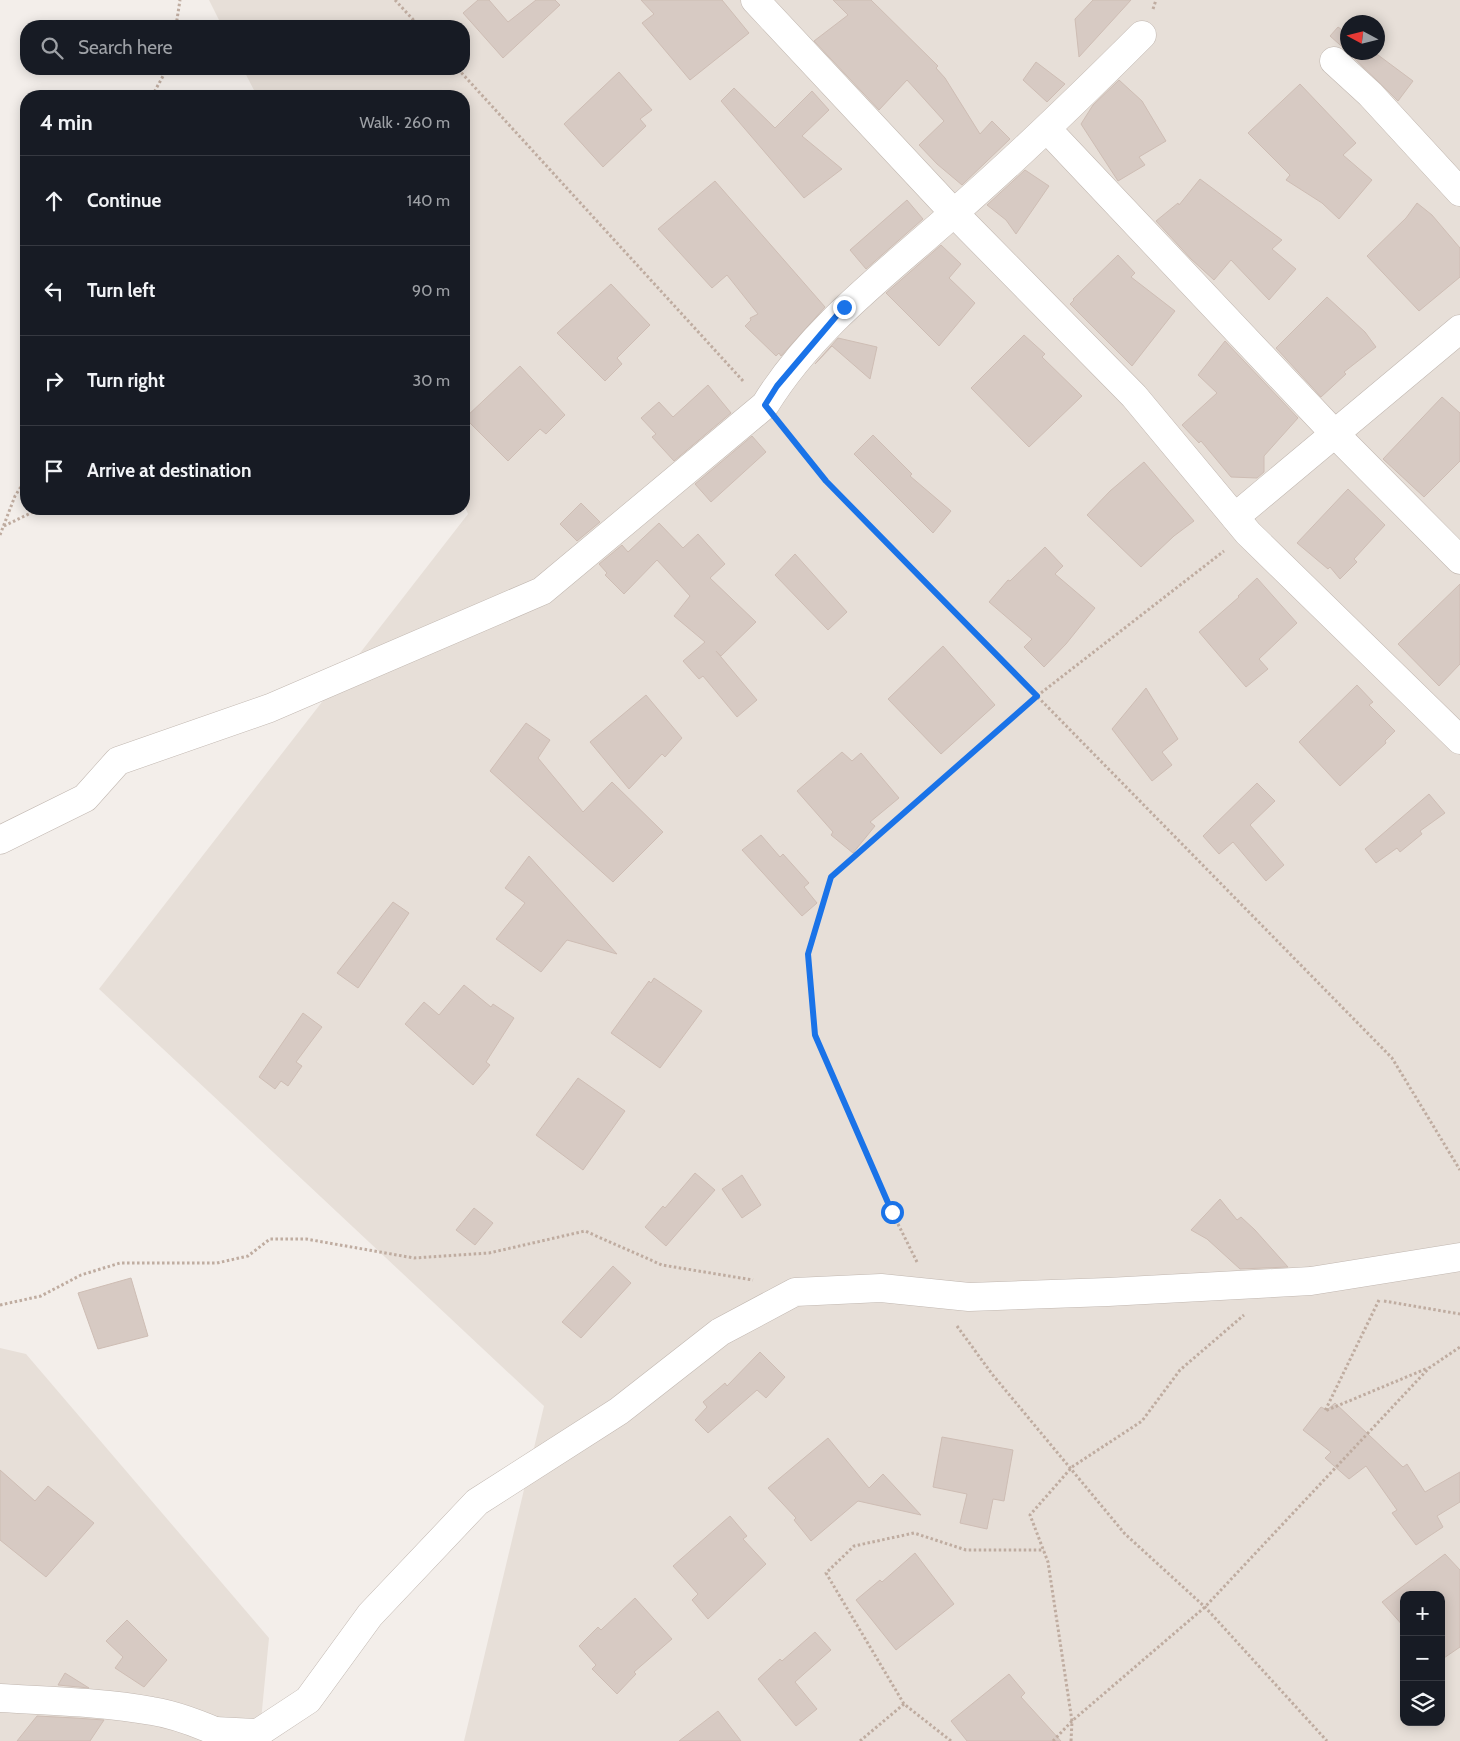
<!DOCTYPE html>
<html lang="en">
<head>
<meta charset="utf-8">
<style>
  body { margin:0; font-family:Cabin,sans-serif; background:#20242c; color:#f1f3f6 }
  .controls { position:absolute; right:15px; bottom:15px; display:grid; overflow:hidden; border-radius:10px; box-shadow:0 2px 12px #0003 }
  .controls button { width:45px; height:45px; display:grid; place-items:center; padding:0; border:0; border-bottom:1px solid #363941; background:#171b24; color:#f1f3f6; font:25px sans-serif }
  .compass { position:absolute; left:1340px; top:15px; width:45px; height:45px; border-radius:50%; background:#171b24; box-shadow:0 2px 12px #0003; rotate:277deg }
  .stop { position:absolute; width:15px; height:15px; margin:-11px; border:4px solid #1a73e8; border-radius:50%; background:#fff }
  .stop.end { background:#1a73e8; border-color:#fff; box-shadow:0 1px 5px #0008 }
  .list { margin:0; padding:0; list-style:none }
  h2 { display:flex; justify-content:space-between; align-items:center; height:65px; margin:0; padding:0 20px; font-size:21px }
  h2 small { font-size:16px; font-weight:400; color:#9ea1a6 }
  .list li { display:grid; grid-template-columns:32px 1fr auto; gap:15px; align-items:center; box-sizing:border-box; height:90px; padding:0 20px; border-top:1px solid #363941 }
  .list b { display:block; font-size:19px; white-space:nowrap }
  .list em { font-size:16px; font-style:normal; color:#9ea1a6 }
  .icon { flex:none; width:28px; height:28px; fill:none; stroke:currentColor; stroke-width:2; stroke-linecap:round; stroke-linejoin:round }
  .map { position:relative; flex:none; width:1460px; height:1741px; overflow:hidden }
  .search { position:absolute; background:#171b24; box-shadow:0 2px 12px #0003; left:20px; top:20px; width:450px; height:55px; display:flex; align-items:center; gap:12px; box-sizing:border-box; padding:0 18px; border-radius:20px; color:#9ea1a6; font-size:19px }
  .panel { position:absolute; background:#171b24; box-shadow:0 2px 12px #0003; left:20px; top:90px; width:450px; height:425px; border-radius:20px }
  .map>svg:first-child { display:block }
  .residential { fill:#e7dfd8; fill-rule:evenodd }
  .building { fill:#d7cac3; stroke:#cebdb4 }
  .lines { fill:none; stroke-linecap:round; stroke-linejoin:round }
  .minor-casing { stroke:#c1b7b0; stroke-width:29 }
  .path { stroke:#bfaca0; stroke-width:3; stroke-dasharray:2.5 2.5; stroke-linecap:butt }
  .minor { stroke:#fff; stroke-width:28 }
  .route { stroke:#1a73e8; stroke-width:6 }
</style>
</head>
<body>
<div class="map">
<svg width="1460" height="1741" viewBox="0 0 1460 1741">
  <rect width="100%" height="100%" fill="#f3eeea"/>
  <g class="residential">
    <path d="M 209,0 L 1460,0 L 1460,1741 L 464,1741 L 544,1406 L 99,989 L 468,514 L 464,505 L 464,96 L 257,96 L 243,69 L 464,69 L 464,26 L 222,26 ZM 1348,22 L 1378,22 L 1378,52 L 1348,52 ZM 1404,1595 L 1441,1595 L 1441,1722 L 1404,1722 Z"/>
    <path d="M 0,1348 L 26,1354 L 269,1638 L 259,1741 L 0,1741 Z"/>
  </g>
  <g class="building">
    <path d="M 478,0 L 489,0 L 508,22 L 536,0 L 555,0 L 560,5 L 503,58 L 463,13 Z"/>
    <path d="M 641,0 L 722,0 L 749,33 L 690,80 L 642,23 L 654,14 Z"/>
    <path d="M 833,0 L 871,0 L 938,66 L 936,68 L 945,78 L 980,134 L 992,121 L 1010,139 L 962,185 L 937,164 L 919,145 L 944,121 L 907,80 L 879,110 L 814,41 L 848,15 Z"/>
    <path d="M 1093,0 L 1131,0 L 1079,57 L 1075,19 Z"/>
    <path d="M 1338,27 L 1348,34 L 1348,52 L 1330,36 Z"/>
    <path d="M 1348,52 L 1374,52 L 1413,81 L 1398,101 Z"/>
    <path d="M 1036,62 L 1065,84 L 1047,102 L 1023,80 Z"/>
    <path d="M 619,72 L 652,110 L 640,119 L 646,126 L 603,167 L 564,124 Z"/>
    <path d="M 1119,80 L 1142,101 L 1166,141 L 1139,157 L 1145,165 L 1118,181 L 1081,124 L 1093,105 Z"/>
    <path d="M 1300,84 L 1356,143 L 1343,155 L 1372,180 L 1339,219 L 1322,203 L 1286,180 L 1290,175 L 1248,133 Z"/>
    <path d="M 734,88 L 775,128 L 812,91 L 829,110 L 802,136 L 842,169 L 804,198 L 721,101 Z"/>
    <path d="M 1025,170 L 1049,186 L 1016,234 L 1006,220 L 987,205 Z"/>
    <path d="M 1200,179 L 1282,240 L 1272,249 L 1296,269 L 1269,300 L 1231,260 L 1214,280 L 1191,259 L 1156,221 L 1178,203 L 1179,205 Z"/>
    <path d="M 715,181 L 825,307 L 781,356 L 779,353 L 776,356 L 745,326 L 751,320 L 750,318 L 758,314 L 727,275 L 712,288 L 658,229 Z"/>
    <path d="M 907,200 L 923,219 L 866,269 L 850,250 Z"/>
    <path d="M 1417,203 L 1432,215 L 1460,248 L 1460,277 L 1419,311 L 1367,256 L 1406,218 Z"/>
    <path d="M 941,245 L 961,264 L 949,278 L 975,303 L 939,346 L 886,293 Z"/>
    <path d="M 1118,255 L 1135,273 L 1131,277 L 1175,311 L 1132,366 L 1070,304 L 1074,300 L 1073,299 Z"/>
    <path d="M 611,284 L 650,325 L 617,358 L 622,364 L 605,381 L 557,333 Z"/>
    <path d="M 1327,297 L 1365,332 L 1376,347 L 1344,372 L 1346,374 L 1321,397 L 1276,348 Z"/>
    <path d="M 1024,335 L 1045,354 L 1042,357 L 1082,396 L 1029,447 L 971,388 Z"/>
    <path d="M 838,338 L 877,347 L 870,379 L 832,346 L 815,364 Z"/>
    <path d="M 1225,341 L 1298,418 L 1264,456 L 1264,472 L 1257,478 L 1231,477 L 1201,441 L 1199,443 L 1182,425 L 1217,393 L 1198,375 Z"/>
    <path d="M 520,366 L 565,415 L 546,434 L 540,429 L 508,461 L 465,418 Z"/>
    <path d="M 708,385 L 731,413 L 674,461 L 652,437 L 656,434 L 641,418 L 659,402 L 673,417 Z"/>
    <path d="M 1442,397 L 1460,413 L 1460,461 L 1424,497 L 1383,459 Z"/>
    <path d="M 873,435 L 912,474 L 910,476 L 951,511 L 933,533 L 854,454 Z"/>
    <path d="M 752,436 L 766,452 L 711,502 L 695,484 Z"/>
    <path d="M 1144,462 L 1194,521 L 1174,536 L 1141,567 L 1087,515 L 1110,491 Z"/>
    <path d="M 1348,489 L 1385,525 L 1354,559 L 1357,562 L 1340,579 L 1330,567 L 1328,569 L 1297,543 Z"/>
    <path d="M 581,503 L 600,522 L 577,541 L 560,524 Z"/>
    <path d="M 659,523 L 683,548 L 698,534 L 725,564 L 710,578 L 756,622 L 721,656 L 716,651 L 757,700 L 737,717 L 703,676 L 699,679 L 683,661 L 705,642 L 674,616 L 690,596 L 657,560 L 624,594 L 605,575 L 607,573 L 599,564 L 622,545 L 628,552 Z"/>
    <path d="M 1045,547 L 1063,566 L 1055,574 L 1095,608 L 1066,644 L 1044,667 L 1024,647 L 1032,639 L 989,602 L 1008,580 L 1010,581 Z"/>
    <path d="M 795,554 L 847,612 L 828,630 L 775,575 Z"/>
    <path d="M 1257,578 L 1297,623 L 1259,659 L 1268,669 L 1246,687 L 1199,632 L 1239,597 L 1238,596 Z"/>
    <path d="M 1460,584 L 1460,664 L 1439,686 L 1398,644 Z"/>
    <path d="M 943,646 L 995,705 L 941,754 L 888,699 Z"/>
    <path d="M 1357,685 L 1373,702 L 1369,705 L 1395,731 L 1385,741 L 1386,743 L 1340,786 L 1299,742 Z"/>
    <path d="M 1146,688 L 1178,739 L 1162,752 L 1172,765 L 1152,781 L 1112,729 Z"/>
    <path d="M 646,695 L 682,738 L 665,757 L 662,754 L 629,789 L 590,742 Z"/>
    <path d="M 526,723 L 550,740 L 538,758 L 583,812 L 612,782 L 663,832 L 613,882 L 490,771 Z"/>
    <path d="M 842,752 L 852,761 L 861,753 L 899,798 L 870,822 L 875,826 L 853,853 L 831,835 L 833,832 L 797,791 Z"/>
    <path d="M 1257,783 L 1275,801 L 1250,825 L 1284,865 L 1266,881 L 1233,842 L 1219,854 L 1203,836 Z"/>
    <path d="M 1429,794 L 1445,813 L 1420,831 L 1422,834 L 1400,852 L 1397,848 L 1376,863 L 1365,849 Z"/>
    <path d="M 761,835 L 780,857 L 783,854 L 809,883 L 804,887 L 817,903 L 802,916 L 742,850 Z"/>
    <path d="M 529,856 L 617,954 L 567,940 L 541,972 L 496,939 L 525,903 L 505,888 Z"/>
    <path d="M 393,902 L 409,913 L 358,988 L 337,973 Z"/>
    <path d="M 654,978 L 702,1011 L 660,1068 L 611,1033 L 649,981 L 651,983 Z"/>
    <path d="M 464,985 L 491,1007 L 493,1004 L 514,1018 L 486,1062 L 490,1065 L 473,1085 L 405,1024 L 424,1002 L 439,1015 Z"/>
    <path d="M 303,1013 L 322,1027 L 296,1062 L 302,1066 L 288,1086 L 281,1081 L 275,1089 L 259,1077 Z"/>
    <path d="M 578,1078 L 625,1111 L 583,1170 L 536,1135 Z"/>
    <path d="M 695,1173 L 715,1190 L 666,1246 L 645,1227 L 663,1206 L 665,1208 Z"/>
    <path d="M 742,1175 L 761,1205 L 742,1218 L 722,1189 Z"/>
    <path d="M 1220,1199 L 1237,1220 L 1241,1217 L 1255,1230 L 1288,1267 L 1240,1269 L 1207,1239 L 1191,1230 Z"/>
    <path d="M 474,1208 L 493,1223 L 475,1245 L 456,1230 Z"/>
    <path d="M 613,1266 L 631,1283 L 581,1338 L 562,1322 Z"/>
    <path d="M 131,1278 L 148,1336 L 98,1349 L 78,1293 Z"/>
    <path d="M 760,1352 L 785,1377 L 766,1398 L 757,1390 L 708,1433 L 695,1420 L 707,1407 L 703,1402 L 725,1383 L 727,1386 Z"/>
    <path d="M 1335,1403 L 1403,1467 L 1407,1464 L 1425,1492 L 1460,1472 L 1460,1502 L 1437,1516 L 1443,1527 L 1416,1545 L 1392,1513 L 1397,1510 L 1366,1466 L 1349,1479 L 1325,1458 L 1331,1452 L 1303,1430 L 1321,1407 L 1327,1410 Z"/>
    <path d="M 942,1437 L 1013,1450 L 1004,1501 L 993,1499 L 987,1529 L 960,1523 L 967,1494 L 933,1487 Z"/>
    <path d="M 828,1438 L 869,1488 L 883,1474 L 921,1515 L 858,1501 L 811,1541 L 794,1520 L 796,1518 L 768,1488 Z"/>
    <path d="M 0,1470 L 35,1501 L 48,1486 L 94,1523 L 46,1577 L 0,1540 Z"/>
    <path d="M 730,1516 L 747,1536 L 743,1539 L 766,1564 L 708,1619 L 692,1600 L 698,1594 L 673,1566 Z"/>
    <path d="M 915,1553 L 954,1604 L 896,1650 L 856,1600 L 880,1580 L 882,1582 Z"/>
    <path d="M 1445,1554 L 1460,1570 L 1460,1647 L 1441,1660 L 1441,1595 L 1404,1595 L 1404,1627 L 1382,1602 Z"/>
    <path d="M 635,1598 L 672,1639 L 634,1672 L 636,1674 L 617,1694 L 592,1669 L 596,1665 L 579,1646 L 598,1627 L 601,1630 Z"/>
    <path d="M 127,1620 L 167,1660 L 144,1687 L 115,1668 L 123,1657 L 106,1641 Z"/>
    <path d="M 815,1632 L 831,1650 L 795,1682 L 817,1709 L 796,1726 L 758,1679 L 780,1659 L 782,1661 Z"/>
    <path d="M 65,1673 L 89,1688 L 58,1685 Z"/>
    <path d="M 1009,1674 L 1025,1693 L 1021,1697 L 1061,1741 L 967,1741 L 951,1721 Z"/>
    <path d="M 718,1711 L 741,1741 L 679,1741 Z"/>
    <path d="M 37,1716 L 75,1718 L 104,1720 L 90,1741 L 17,1741 Z"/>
  </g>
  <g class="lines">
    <g class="minor-casing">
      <g id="minor">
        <path d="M 755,0 L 954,213 L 1134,396 L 1248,533 L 1460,740"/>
        <path d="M 1334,61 L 1370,94 L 1460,192"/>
        <path d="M 1047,129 L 1335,434 L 1460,560"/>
        <path d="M 1235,517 L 1460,329"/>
        <path d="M 0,840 L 85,798 L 118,761 L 270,708 L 542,591 L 765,405 C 813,327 888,272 955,212 C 1020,155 1081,96 1142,35"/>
        <path d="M 0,1698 C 50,1701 103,1702 152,1711 C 178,1715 207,1727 231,1738"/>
        <path d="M 215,1731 L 258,1733 L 308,1700 L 370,1615 L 477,1502 L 619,1411 L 720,1332 L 795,1292 L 881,1288 L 969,1297 L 1108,1292 L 1311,1281 L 1460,1257"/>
      </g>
    </g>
    <g class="path">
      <path d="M 395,0 L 419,26"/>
      <path d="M 1153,9 L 1156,0"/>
      <path d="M 176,26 L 180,0"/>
      <path d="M 458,69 L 744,382"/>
      <path d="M 152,96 L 167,69"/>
      <path d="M 784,428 L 826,481 L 1392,1058 L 1460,1170"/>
      <path d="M 4,526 L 39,509"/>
      <path d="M 0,535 L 15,496 L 26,479"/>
      <path d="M 917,1262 L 892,1212 L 815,1035 L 808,954 L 831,877 L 1037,696 L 1224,551"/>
      <path d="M 1379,1300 L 1325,1411 L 1428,1368"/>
      <path d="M 1384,1301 L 1460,1314"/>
      <path d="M 0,1305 L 41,1296 L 81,1275 L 120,1263 L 217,1263 L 248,1256 L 270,1239 L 306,1239 L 414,1258 L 489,1253 L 585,1231 L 662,1265 L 753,1280"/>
      <path d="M 957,1326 L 992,1374 L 1125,1534 L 1205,1607 L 1327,1741"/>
      <path d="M 860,1741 L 904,1704"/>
      <path d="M 951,1741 L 904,1704 L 826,1573 L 854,1546 L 914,1533 L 966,1550 L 1044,1550"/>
      <path d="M 1053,1741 L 1072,1721 L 1205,1607 L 1429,1368 L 1460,1347"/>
      <path d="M 1071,1741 L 1072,1721 L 1048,1562 L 1030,1515 L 1072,1467 L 1142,1421 L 1180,1370 L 1244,1315"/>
    </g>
    <use href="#minor" class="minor"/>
  </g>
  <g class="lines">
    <path class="route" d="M 844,307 L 777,386 L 765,405 L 826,481 L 1037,696 L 831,877 L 808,954 L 815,1035 L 892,1212"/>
  </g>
</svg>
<div class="controls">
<button>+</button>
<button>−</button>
<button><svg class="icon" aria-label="layers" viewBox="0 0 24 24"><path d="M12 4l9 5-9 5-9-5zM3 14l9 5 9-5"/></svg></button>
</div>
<svg class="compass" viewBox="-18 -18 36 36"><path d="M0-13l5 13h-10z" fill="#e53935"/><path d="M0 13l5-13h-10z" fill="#9ea1a6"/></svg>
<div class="stop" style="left:892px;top:1212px"></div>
<div class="stop end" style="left:844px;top:307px"></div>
<div class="search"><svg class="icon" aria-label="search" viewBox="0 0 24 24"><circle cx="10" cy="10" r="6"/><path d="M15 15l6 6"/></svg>Search here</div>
<section class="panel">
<h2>4 min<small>Walk · 260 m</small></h2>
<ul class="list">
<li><svg class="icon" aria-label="ahead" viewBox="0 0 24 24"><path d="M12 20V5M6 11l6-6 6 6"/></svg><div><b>Continue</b></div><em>140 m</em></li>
<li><svg class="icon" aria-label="left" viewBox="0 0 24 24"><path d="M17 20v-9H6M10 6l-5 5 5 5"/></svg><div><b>Turn left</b></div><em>90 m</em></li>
<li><svg class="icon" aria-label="right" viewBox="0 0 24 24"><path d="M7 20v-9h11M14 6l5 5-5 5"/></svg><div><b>Turn right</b></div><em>30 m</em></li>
<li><svg class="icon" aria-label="arrive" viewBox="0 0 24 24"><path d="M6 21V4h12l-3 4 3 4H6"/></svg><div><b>Arrive at destination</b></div></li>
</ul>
</section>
</div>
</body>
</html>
